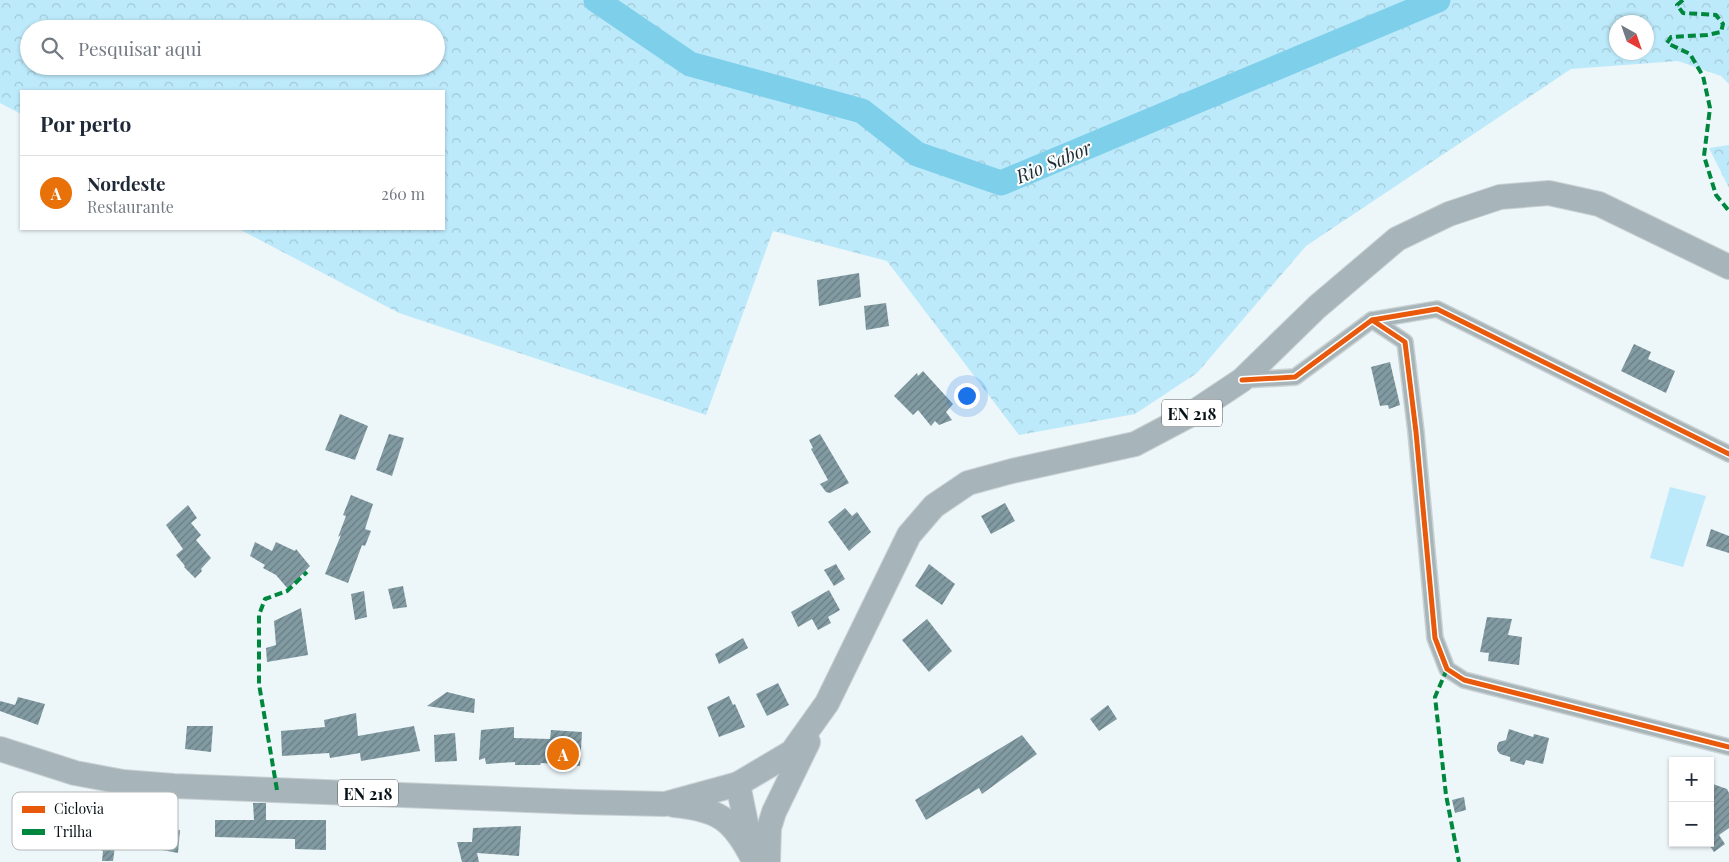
<!DOCTYPE html>
<html lang="pt">
<head>
<meta charset="utf-8">
<style>
  body { margin:0; font-family:"Playfair Display",serif; background:#f2f2f3; color:#1f2937 }
  .controls { position:absolute; right:15px; bottom:15px; display:grid; overflow:hidden; border-radius:0px; box-shadow:0 1px 4px #0004 }
  .controls button { width:45px; height:45px; display:grid; place-items:center; padding:0; border:0; border-bottom:1px solid #e0e1e3; background:#fff; color:#1f2937; font:25px sans-serif }
  .compass { position:absolute; left:1609px; top:15px; width:45px; height:45px; border-radius:50%; background:#fff; box-shadow:0 1px 4px #0004; rotate:140deg }
  .you { position:absolute; left:966px; top:395px; width:18px; height:18px; margin:-12px; border:4px solid #fff; border-radius:50%; background:#1a73e8; box-shadow:0 0 0 8px #1a73e833 }
  .badge { display:grid; place-items:center; width:32px; height:32px; border-radius:50%; background:#d93025; color:#fff; font-size:16px; font-weight:700 }
  .pin { position:absolute; translate:-50% -50%; border:2px solid #fff; box-shadow:0 1px 5px #0006 }
  .list { margin:0; padding:0; list-style:none }
  h2 { display:flex; justify-content:space-between; align-items:center; height:65px; margin:0; padding:0 20px; font-size:21px }
  h2 small { font-size:16px; font-weight:400; color:#747a83 }
  .list li { display:grid; grid-template-columns:32px 1fr auto; gap:15px; align-items:center; box-sizing:border-box; height:75px; padding:0 20px; border-top:1px solid #e0e1e3 }
  .list b { display:block; font-size:19px; white-space:nowrap }
  .list p { margin:0; font-size:16px; white-space:nowrap; color:#747a83 }
  .list em { font-size:16px; font-style:normal; color:#747a83 }
  .icon { flex:none; width:28px; height:28px; fill:none; stroke:currentColor; stroke-width:2; stroke-linecap:round; stroke-linejoin:round }
  .map { position:relative; flex:none; width:1729px; height:862px; overflow:hidden }
  .search { position:absolute; background:#fff; box-shadow:0 1px 4px #0004; left:20px; top:20px; width:425px; height:55px; display:flex; align-items:center; gap:12px; box-sizing:border-box; padding:0 18px; border-radius:28px; color:#747a83; font-size:19px }
  .panel { position:absolute; background:#fff; box-shadow:0 1px 4px #0004; left:20px; top:90px; width:425px; height:140px; border-radius:0px }
  .map>svg:first-child { display:block }
  .forest { fill:url(#forest-crowns); fill-rule:evenodd }
  .pitch { fill:#bdeafb }
  .lines { fill:none; stroke-linecap:round; stroke-linejoin:round }
  .river { stroke:#7dcfea; stroke-width:25 }
  .building { fill:url(#building-hatch) }
  .street-casing { stroke:#c9d1d4; stroke-width:18 }
  .primary-casing { stroke:#c9d1d4; stroke-width:26 }
  .street { stroke:#a7b5b8; stroke-width:15 }
  .primary { stroke:#a7b5bb; stroke-width:24 }
  .quiet { stroke:#00873e; stroke-width:4; stroke-dasharray:8 4; stroke-linecap:butt }
  .cycleway-casing { stroke:#fff; stroke-width:8 }
  .cycleway { stroke:#e8590c; stroke-width:5 }
  .labels { text-anchor:middle; dominant-baseline:central; stroke-width:4; stroke-linejoin:round; paint-order:stroke }
  .shield { fill:#fff; stroke:#52595c; stroke-width:1 }
  .shield-label { font-size:16px; font-weight:bold; fill:#081216 }
  .water-label { font-size:19px; font-style:italic; fill:#1a2e35; stroke:#fff }
  .key { fill:#fff; stroke:#b5b8b9; stroke-width:1 }
  .key-label { font-size:14px; fill:#081216 }
</style>
</head>
<body>
<div class="map">
<svg width="1729" height="862" viewBox="0 0 1729 862">
  <defs>
    <pattern id="forest-crowns" width="20" height="18" patternUnits="userSpaceOnUse" patternTransform="scale(1.25)"><rect width="20" height="18" fill="#bdeafb"/><path d="M2 6a3 3 0 1 1 6 0M12 15a3 3 0 1 1 6 0" fill="none" stroke="#a1c8d6"/></pattern>
    <pattern id="building-hatch" width="6" height="6" patternUnits="userSpaceOnUse" patternTransform="scale(1.25)"><rect width="6" height="6" fill="#829ba2"/><path d="M-1 1l2-2M0 6l6-6M5 7l2-2" fill="none" stroke="#687d83"/></pattern>
  </defs>
  <rect width="100%" height="100%" fill="#edf6f9"/>
  <g class="forest">
    <path d="M 0,0 L 1729,0 L 1729,84 L 1721,76 L 1678,61 L 1571,69 L 1306,246 L 1197,373 L 1135,414 L 1019,435 L 887,261 L 773,231 L 706,415 L 399,313 L 239,229 L 444,229 L 444,91 L 21,91 L 21,114 L 0,103 ZM 1616,22 L 1646,22 L 1646,52 L 1616,52 ZM 29,29 L 436,29 L 436,66 L 29,66 Z"/>
    <path d="M 1729,145 L 1729,188 L 1709,148 Z"/>
  </g>
  <path class="pitch" d="M 1670,487 L 1706,496 L 1683,567 L 1650,558 Z"/>
  <g class="lines">
    <path class="river" d="M 596,0 L 690,64 L 862,111 L 917,154 L 1001,183 L 1438,0"/>
  </g>
  <g class="building">
    <path d="M 859,273 L 861,297 L 819,306 L 817,280 Z"/>
    <path d="M 886,303 L 889,326 L 866,330 L 864,306 Z"/>
    <path d="M 1634,344 L 1651,352 L 1648,359 L 1675,371 L 1666,393 L 1621,371 Z"/>
    <path d="M 1390,362 L 1400,405 L 1389,409 L 1388,405 L 1380,406 L 1371,367 Z"/>
    <path d="M 923,371 L 953,404 L 946,412 L 952,420 L 939,425 L 935,421 L 931,426 L 918,410 L 913,415 L 894,396 L 917,373 L 918,376 Z"/>
    <path d="M 340,414 L 368,426 L 355,460 L 325,450 Z"/>
    <path d="M 389,434 L 404,438 L 392,476 L 376,470 Z"/>
    <path d="M 820,434 L 849,483 L 830,493 L 826,492 L 820,484 L 828,480 L 811,449 L 813,448 L 809,440 Z"/>
    <path d="M 351,495 L 373,504 L 365,529 L 371,531 L 365,546 L 362,545 L 348,583 L 325,574 L 341,535 L 338,537 L 346,516 L 343,515 Z"/>
    <path d="M 1005,503 L 1015,521 L 991,534 L 981,516 Z"/>
    <path d="M 188,505 L 197,518 L 191,523 L 201,535 L 196,540 L 211,558 L 201,569 L 202,571 L 195,578 L 184,567 L 185,566 L 176,555 L 183,549 L 166,525 Z"/>
    <path d="M 845,508 L 852,516 L 857,512 L 871,532 L 849,551 L 828,522 Z"/>
    <path d="M 1711,529 L 1729,536 L 1729,553 L 1706,546 Z"/>
    <path d="M 255,542 L 272,551 L 276,542 L 295,551 L 296,549 L 310,566 L 288,589 L 276,575 L 263,568 L 265,565 L 250,556 Z"/>
    <path d="M 836,564 L 845,579 L 834,586 L 824,570 Z"/>
    <path d="M 929,564 L 955,584 L 942,605 L 915,586 Z"/>
    <path d="M 403,586 L 407,607 L 393,609 L 388,589 Z"/>
    <path d="M 829,590 L 840,610 L 828,617 L 831,623 L 818,630 L 812,619 L 798,627 L 791,612 Z"/>
    <path d="M 364,591 L 367,617 L 355,620 L 351,594 Z"/>
    <path d="M 301,608 L 308,655 L 267,662 L 266,648 L 276,645 L 274,621 Z"/>
    <path d="M 1487,617 L 1512,619 L 1508,635 L 1522,637 L 1519,665 L 1488,661 L 1489,653 L 1480,652 Z"/>
    <path d="M 927,619 L 952,651 L 929,672 L 902,640 Z"/>
    <path d="M 743,638 L 748,648 L 719,664 L 715,654 Z"/>
    <path d="M 778,683 L 789,705 L 767,716 L 756,694 Z"/>
    <path d="M 447,692 L 475,699 L 474,713 L 427,706 Z"/>
    <path d="M 729,696 L 733,705 L 735,704 L 745,727 L 719,737 L 707,707 Z"/>
    <path d="M 18,697 L 45,704 L 38,725 L 0,711 L 0,701 L 15,705 Z"/>
    <path d="M 1108,705 L 1117,719 L 1099,731 L 1090,719 Z"/>
    <path d="M 356,713 L 358,736 L 414,726 L 420,751 L 361,761 L 360,753 L 330,758 L 329,753 L 282,756 L 281,731 L 325,727 L 324,720 Z"/>
    <path d="M 187,726 L 213,726 L 211,752 L 185,749 Z"/>
    <path d="M 514,727 L 514,738 L 550,739 L 551,730 L 582,732 L 580,766 L 541,763 L 540,765 L 515,765 L 515,762 L 486,764 L 485,758 L 479,760 L 481,730 Z"/>
    <path d="M 1509,729 L 1533,737 L 1534,734 L 1549,738 L 1543,764 L 1526,760 L 1524,765 L 1510,761 L 1510,757 L 1500,754 L 1497,750 L 1497,746 L 1499,742 L 1506,740 Z"/>
    <path d="M 455,733 L 457,761 L 435,762 L 434,735 Z"/>
    <path d="M 1022,735 L 1037,754 L 982,794 L 979,788 L 926,820 L 915,800 Z"/>
    <path d="M 1710,783 L 1727,789 L 1729,793 L 1729,828 L 1719,835 L 1725,844 L 1714,852 L 1710,846 Z"/>
    <path d="M 1464,797 L 1466,810 L 1455,813 L 1452,800 Z"/>
    <path d="M 253,803 L 266,803 L 266,820 L 326,820 L 326,850 L 295,849 L 295,839 L 215,837 L 215,820 L 254,820 Z"/>
    <path d="M 73,811 L 140,823 L 139,844 L 116,839 L 113,861 L 102,861 L 103,851 L 91,845 L 92,843 L 66,839 Z"/>
    <path d="M 521,826 L 519,856 L 477,853 L 479,862 L 462,862 L 457,842 L 472,842 L 473,828 Z"/>
    <path d="M 164,829 L 180,830 L 178,853 L 162,850 Z"/>
  </g>
  <g class="lines">
    <g class="street-casing">
      <g id="street">
        <path d="M 1372,320 L 1437,309 L 1729,454"/>
        <path d="M 1242,380 L 1295,377 L 1372,320 L 1405,342 L 1416,432 L 1435,638 L 1447,669 L 1464,680 L 1729,747"/>
      </g>
    </g>
    <g class="primary-casing">
      <g id="primary">
        <path d="M 0,749 L 75,773 L 123,782 L 174,786 L 579,802 L 665,804 L 738,784 L 792,752 L 827,703 L 909,535 L 934,506 L 968,483 L 1012,471 L 1135,444 L 1188,416 L 1242,380 L 1317,307 L 1397,239 L 1449,214 L 1500,197 L 1549,193 L 1599,204 L 1729,267"/>
        <path d="M 738,784 L 750,843"/>
        <path d="M 674,805 C 718,809 733,819 753,859"/>
        <path d="M 768,862 L 769,828 L 774,812 L 808,742"/>
      </g>
    </g>
    <use href="#street" class="street"/>
    <use href="#primary" class="primary"/>
    <g class="quiet">
      <path d="M 1683,0 L 1677,5 L 1683,13 L 1716,15 L 1723,24 L 1721,32 L 1707,35 L 1671,37 L 1667,43 L 1690,54 L 1703,76 L 1710,108 L 1704,156 L 1716,195 L 1729,211"/>
      <path d="M 1447,669 L 1435,697 L 1446,795 L 1459,862"/>
      <path d="M 277,790 L 259,684 L 259,615 L 265,599 L 287,591 L 307,572"/>
    </g>
    <g class="cycleway-casing">
      <g id="cycleway">
        <path d="M 1372,320 L 1437,309 L 1729,454"/>
        <path d="M 1242,380 L 1295,377 L 1372,320 L 1405,342 L 1416,432 L 1435,638 L 1447,669 L 1464,680 L 1729,747"/>
      </g>
    </g>
    <use href="#cycleway" class="cycleway"/>
  </g>
  <g class="labels">
    <g class="shield">
      <rect x="1162" y="399.5" width="60" height="27" rx="4"/>
      <rect x="338" y="779.5" width="60" height="27" rx="4"/>
    </g>
    <g class="shield-label">
      <text x="1192" y="413">EN 218</text>
      <text x="368" y="793">EN 218</text>
    </g>
    <g class="water-label">
      <text transform="translate(1053 161) rotate(-23)">Rio Sabor</text>
    </g>
  </g>
  <rect x="12" y="792" width="166" height="58" rx="8" class="key"/>
  <rect x="22" y="806" width="23" height="7" fill="#e8590c"/>
  <rect x="22" y="829" width="23" height="6" fill="#00873e"/>
  <g class="key-label">
    <text x="54" y="814">Ciclovia</text>
    <text x="54" y="837">Trilha</text>
  </g>
</svg>
<div class="controls">
<button>+</button>
<button>−</button>
</div>
<svg class="compass" viewBox="-18 -18 36 36"><path d="M0-13l5 13h-10z" fill="#e53935"/><path d="M0 13l5-13h-10z" fill="#747a83"/></svg>
<div class="you"></div>
<div class="pin badge" style="left:563px;top:754px;background:#e8710a">A</div>
<div class="search"><svg class="icon" aria-label="search" viewBox="0 0 24 24"><circle cx="10" cy="10" r="6"/><path d="M15 15l6 6"/></svg>Pesquisar aqui</div>
<section class="panel">
<h2>Por perto<small></small></h2>
<ul class="list">
<li><span class="badge" style="background:#e8710a">A</span><div><b>Nordeste</b><p>Restaurante</p></div><em>260 m</em></li>
</ul>
</section>
</div>
</body>
</html>
